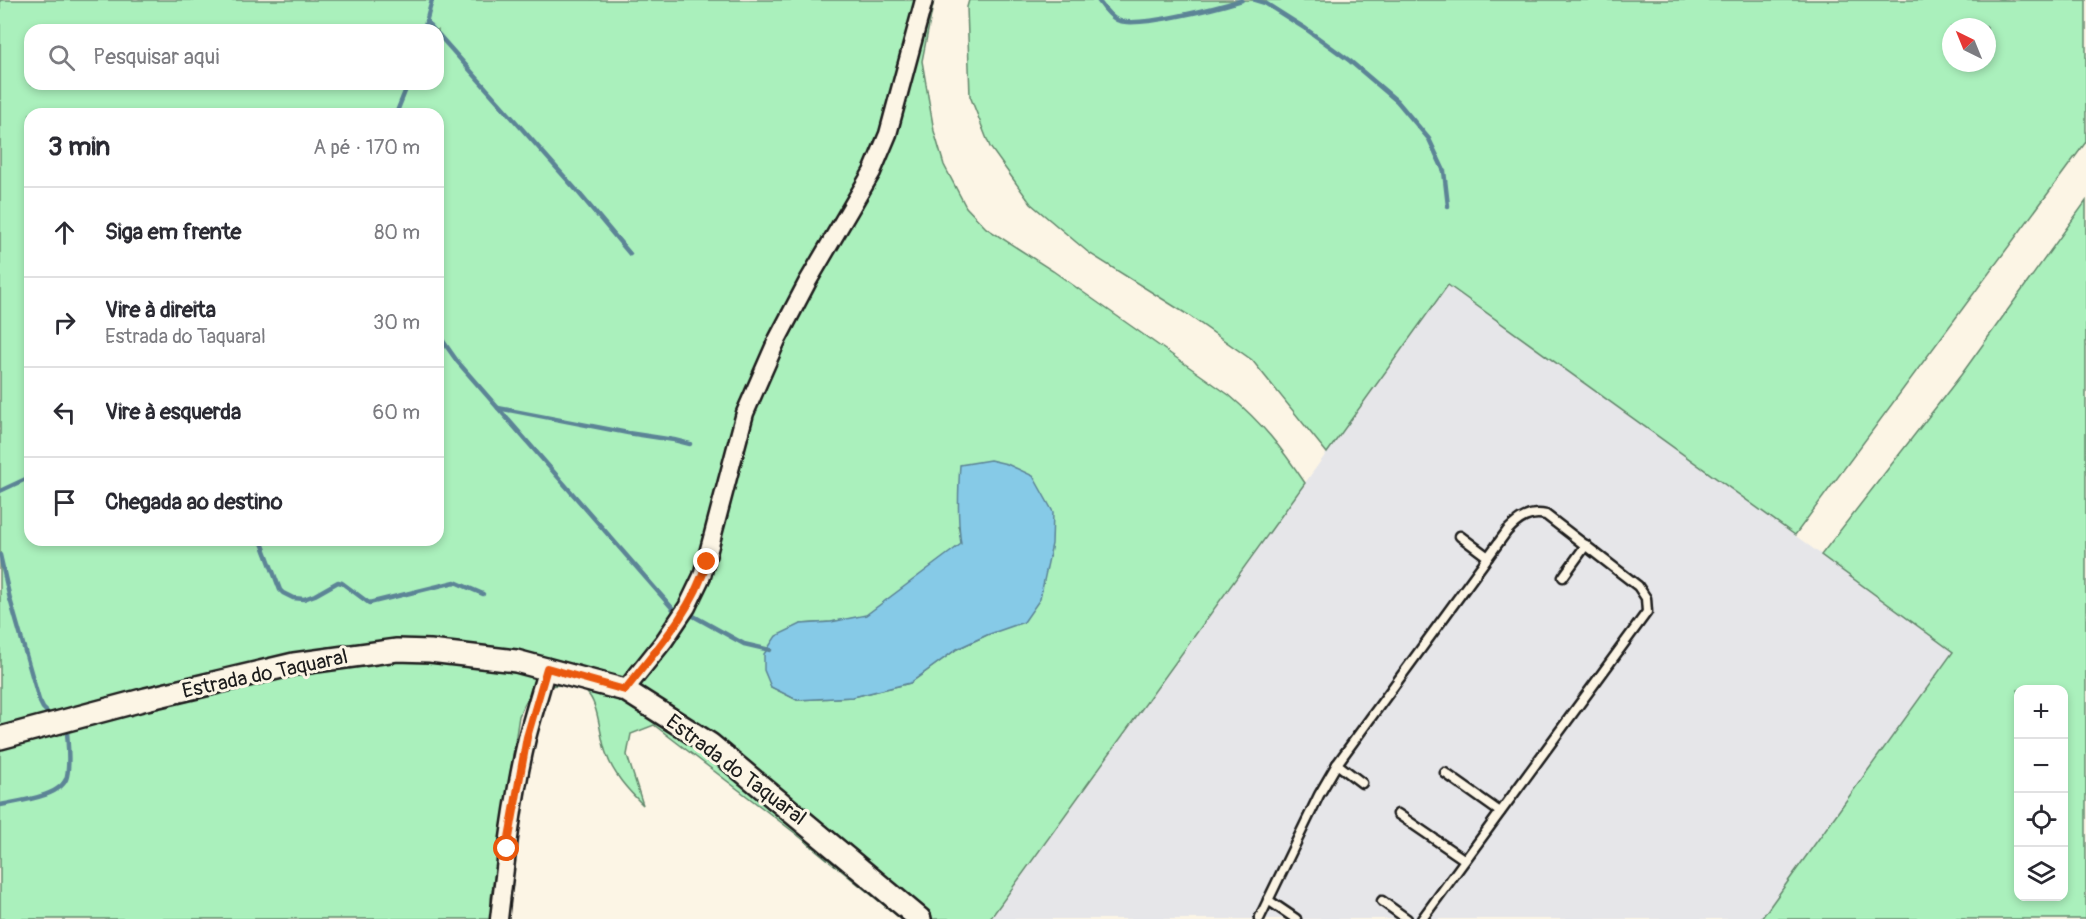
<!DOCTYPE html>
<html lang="pt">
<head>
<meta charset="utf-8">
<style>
  body { margin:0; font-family:Pangolin,sans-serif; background:#f7f7f7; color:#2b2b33 }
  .controls { position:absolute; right:18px; bottom:18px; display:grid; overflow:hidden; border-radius:12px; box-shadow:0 3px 9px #0003 }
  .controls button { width:54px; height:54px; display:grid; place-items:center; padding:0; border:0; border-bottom:2px solid #e1e1e2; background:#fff; color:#2b2b33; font:30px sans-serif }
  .compass { position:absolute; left:1942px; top:18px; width:54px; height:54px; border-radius:50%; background:#fff; box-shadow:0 3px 9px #0003; rotate:317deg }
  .stop { position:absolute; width:18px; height:18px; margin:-14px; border:4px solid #ea580c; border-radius:50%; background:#fff }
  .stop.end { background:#ea580c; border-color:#fff; box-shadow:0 2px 6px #0008 }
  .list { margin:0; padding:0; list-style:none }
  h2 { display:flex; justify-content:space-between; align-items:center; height:78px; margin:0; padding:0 24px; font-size:26px }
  h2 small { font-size:20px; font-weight:400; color:#7c7c81 }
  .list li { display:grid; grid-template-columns:39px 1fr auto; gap:18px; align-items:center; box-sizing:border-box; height:90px; padding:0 24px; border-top:2px solid #e1e1e2 }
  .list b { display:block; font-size:22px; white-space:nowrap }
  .list p { margin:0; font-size:20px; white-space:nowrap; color:#7c7c81 }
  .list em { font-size:20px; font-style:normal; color:#7c7c81 }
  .icon { flex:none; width:33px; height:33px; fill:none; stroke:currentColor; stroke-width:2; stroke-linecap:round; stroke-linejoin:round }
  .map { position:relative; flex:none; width:2086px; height:919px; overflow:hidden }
  .search { position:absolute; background:#fff; box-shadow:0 3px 9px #0003; left:24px; top:24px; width:420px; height:66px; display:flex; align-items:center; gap:15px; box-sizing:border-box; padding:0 21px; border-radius:18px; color:#7c7c81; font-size:22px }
  .panel { position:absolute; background:#fff; box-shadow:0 3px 9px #0003; left:24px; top:108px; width:420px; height:438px; border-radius:18px }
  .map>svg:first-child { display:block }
  .built { fill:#e6e6e9 }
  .green { fill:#aaf0bc; stroke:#63866c; stroke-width:1.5; fill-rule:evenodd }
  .water { fill:#86cae7; stroke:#5c8496; stroke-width:1.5 }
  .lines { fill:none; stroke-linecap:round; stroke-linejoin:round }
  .stream { stroke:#5c8496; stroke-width:4.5 }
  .service-casing { stroke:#1c1c1c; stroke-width:13 }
  .minor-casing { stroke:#1c1c1c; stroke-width:21 }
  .tertiary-casing { stroke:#1c1c1c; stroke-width:26 }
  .service { stroke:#fcf5e5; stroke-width:8 }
  .minor { stroke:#fcf5e5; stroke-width:16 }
  .tertiary { stroke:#fcf5e5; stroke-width:21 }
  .route { stroke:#ea580c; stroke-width:8 }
  .labels { text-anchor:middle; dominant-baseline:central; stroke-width:6; stroke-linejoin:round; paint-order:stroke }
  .street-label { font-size:21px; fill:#1c1c1c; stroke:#fcf5e5 }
</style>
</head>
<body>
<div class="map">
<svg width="2086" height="919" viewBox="0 0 2086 919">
  <rect width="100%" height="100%" fill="#fcf5e5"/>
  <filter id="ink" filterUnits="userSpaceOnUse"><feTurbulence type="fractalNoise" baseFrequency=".0167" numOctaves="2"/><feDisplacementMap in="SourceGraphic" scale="12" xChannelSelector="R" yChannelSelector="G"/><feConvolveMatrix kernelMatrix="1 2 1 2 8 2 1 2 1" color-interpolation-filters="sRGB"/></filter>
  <g filter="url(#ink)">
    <path class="built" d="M 1448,285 L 1668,442 L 1954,652 L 1761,919 L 990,919 Z"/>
    <g class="green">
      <path d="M 0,0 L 934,0 L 922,61 L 934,131 L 944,165 L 966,207 L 986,228 L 1053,271 L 1229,395 C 1262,423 1281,447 1305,483 L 990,919 L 901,919 L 795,833 L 654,725 L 631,734 L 627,755 L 643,805 C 628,790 613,774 606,753 C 600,737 599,708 589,695 C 580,683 550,683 537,690 C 527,696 523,707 519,716 L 491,898 L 493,919 L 0,919 ZM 30,30 L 438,30 L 438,84 L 30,84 ZM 30,114 L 438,114 L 438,540 L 30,540 ZM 958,525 L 987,635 L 957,649 L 910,683 L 853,697 L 797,700 L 771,687 L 801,624 L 831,622 L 866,616 L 962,544 Z"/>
      <path d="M 969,0 L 2086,0 L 2086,142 L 1795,535 L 1448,285 L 1327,453 L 1252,360 L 1188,315 L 1089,253 L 1031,204 L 990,147 L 970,96 L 967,7 ZM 1951,27 L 1987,27 L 1987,63 L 1951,63 Z"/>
      <path d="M 2086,201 L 2086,919 L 1761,919 L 1953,652 L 1821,555 L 1961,375 ZM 2018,690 L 2064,690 L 2064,896 L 2018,896 Z"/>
    </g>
    <path class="water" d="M 990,460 L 1007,464 L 1033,476 L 1053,512 L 1052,544 L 1040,599 L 1024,622 L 987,635 L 957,649 L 910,683 L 853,697 L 797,700 L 771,687 L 764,670 L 764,654 L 776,636 L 801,624 L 831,622 L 866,615 L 961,544 C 957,517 958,492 960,465 Z"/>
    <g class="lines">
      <g class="stream">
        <path d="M 1098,0 C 1103,7 1109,16 1117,20 C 1136,29 1220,7 1242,0"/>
        <path d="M 1255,0 L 1265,3 L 1306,29 L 1350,61 L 1397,101 L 1429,139 L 1444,171 L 1448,206"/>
        <path d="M 426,21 L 434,30"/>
        <path d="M 424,30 L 432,0"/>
        <path d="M 438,34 L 578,192 L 630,254"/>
        <path d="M 396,114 L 408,84"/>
        <path d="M 438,334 L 457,361 L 673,609 L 680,611"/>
        <path d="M 498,408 L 628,433 L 674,440 L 690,444"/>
        <path d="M 0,491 L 30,477"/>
        <path d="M 261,540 L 280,590 L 283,593 L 293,598 L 304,599 L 315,595 L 338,582 L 342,583 L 369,603 L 455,582 L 483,594"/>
        <path d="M 0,555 L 10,599 L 39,700 L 43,708 L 53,718"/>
        <path d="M 688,613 L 744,644 L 770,650"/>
        <path d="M 0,805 C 18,801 63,797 67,776 C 70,762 68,746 67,732 L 63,728"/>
      </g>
      <g class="service-casing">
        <g id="service">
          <path d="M 1460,536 L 1488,557"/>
          <path d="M 1563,577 L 1586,545"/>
          <path d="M 1337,764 L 1362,783"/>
          <path d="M 1445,773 L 1500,812"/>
          <path d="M 1398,814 L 1465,860"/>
          <path d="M 1268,900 L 1296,919"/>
          <path d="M 1382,901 L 1407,919"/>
          <path d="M 1259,919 L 1319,795 L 1337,764 L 1507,531 C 1518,519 1530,511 1546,515 L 1638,586 L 1646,598 L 1647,612 L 1422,919"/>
        </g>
      </g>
      <g class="minor-casing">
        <g id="minor">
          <path d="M 625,690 L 664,641 L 687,607 L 702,576 L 745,413 L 777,340 L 808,281 L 872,172 L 888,134 L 924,0"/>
          <path d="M 499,919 C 506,858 513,798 527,738 C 533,714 541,691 547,667"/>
        </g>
      </g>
      <g class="tertiary-casing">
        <path id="tertiary" d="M 0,738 L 146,699 L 294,664 L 397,650 L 430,651 L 516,661 L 625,690 L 666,716 L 710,744 L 920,919"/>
      </g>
      <use href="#service" class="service"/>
      <use href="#minor" class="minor"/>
      <use href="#tertiary" class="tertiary"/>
    </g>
  </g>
  <g class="lines" filter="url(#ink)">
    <path class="route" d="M 507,849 L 527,737 L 547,668 L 625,690 C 656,650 692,611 707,562"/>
  </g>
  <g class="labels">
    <g class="street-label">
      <text transform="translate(265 674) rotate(-12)">Estrada do Taquaral</text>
      <text transform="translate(736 770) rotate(37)">Estrada do Taquaral</text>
    </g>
  </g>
</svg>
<div class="controls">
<button>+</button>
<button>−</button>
<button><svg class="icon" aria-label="locate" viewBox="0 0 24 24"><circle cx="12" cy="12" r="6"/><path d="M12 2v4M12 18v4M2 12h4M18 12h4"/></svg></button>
<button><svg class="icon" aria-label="layers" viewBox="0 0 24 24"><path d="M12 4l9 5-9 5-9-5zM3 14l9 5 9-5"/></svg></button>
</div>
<svg class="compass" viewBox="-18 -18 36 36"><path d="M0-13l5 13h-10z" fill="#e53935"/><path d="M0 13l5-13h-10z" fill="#7c7c81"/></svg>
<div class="stop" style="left:507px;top:849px"></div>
<div class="stop end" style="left:707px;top:562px"></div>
<div class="search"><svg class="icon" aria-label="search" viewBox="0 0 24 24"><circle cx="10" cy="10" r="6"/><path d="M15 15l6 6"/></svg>Pesquisar aqui</div>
<section class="panel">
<h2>3 min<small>A pé · 170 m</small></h2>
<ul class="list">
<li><svg class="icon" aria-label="ahead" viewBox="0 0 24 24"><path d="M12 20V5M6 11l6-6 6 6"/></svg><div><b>Siga em frente</b></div><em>80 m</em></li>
<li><svg class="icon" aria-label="right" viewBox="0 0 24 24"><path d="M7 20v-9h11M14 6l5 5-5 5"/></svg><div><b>Vire à direita</b><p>Estrada do Taquaral</p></div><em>30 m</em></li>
<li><svg class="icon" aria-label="left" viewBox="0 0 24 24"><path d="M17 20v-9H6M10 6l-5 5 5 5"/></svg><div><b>Vire à esquerda</b></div><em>60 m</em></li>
<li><svg class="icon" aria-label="arrive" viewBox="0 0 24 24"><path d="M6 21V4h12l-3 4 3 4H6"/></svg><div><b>Chegada ao destino</b></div></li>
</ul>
</section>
</div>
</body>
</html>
